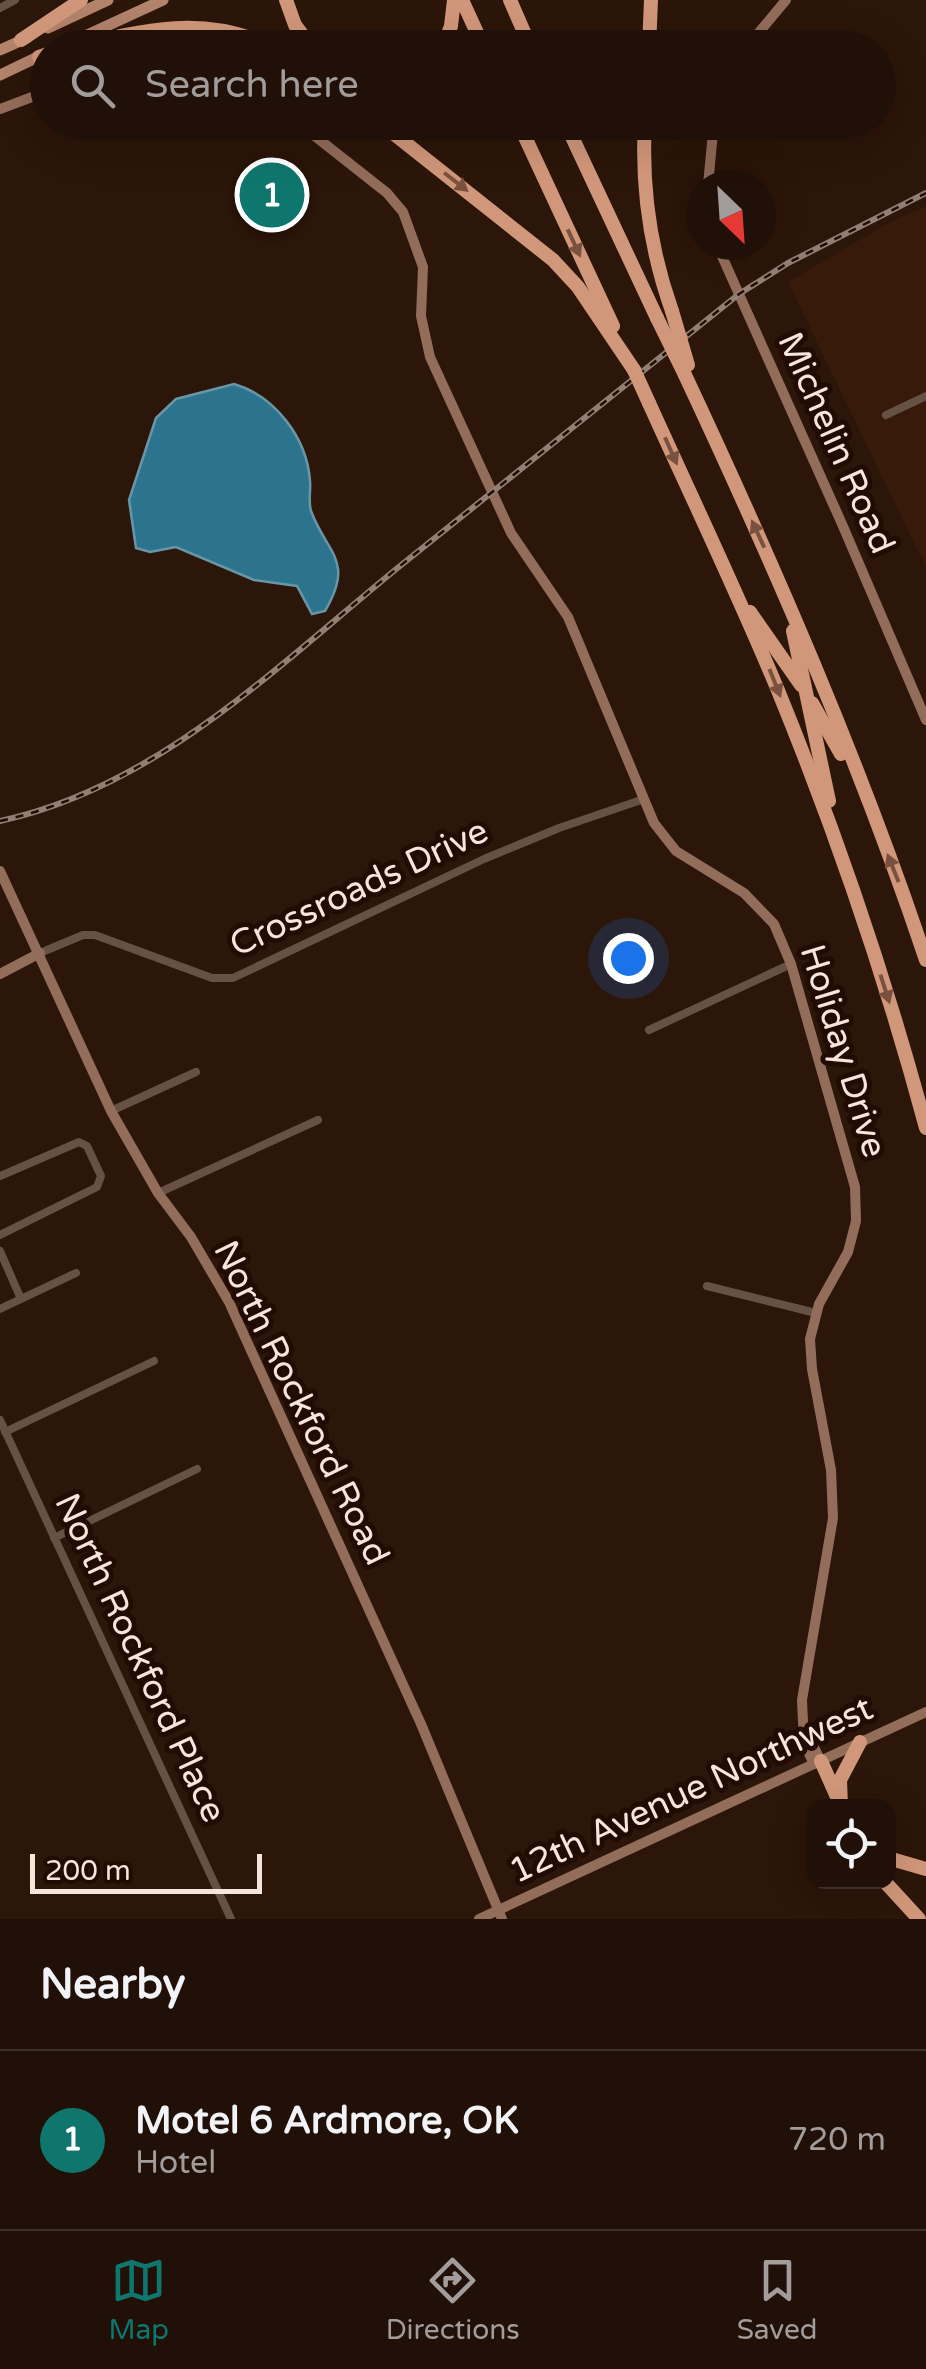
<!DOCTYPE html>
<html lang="en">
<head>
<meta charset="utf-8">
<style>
  body { margin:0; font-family:"Varela Round",sans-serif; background:#2d1e15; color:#f1f3f6 }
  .controls { position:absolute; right:30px; bottom:30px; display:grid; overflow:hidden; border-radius:20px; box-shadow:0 10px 40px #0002 }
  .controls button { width:90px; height:90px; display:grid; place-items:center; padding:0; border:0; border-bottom:2px solid #3e3028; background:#211007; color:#f1f3f6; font:50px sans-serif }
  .compass { position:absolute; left:686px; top:170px; width:90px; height:90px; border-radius:50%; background:#211007; box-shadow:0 10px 40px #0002; rotate:155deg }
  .scale { position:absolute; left:30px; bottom:25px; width:232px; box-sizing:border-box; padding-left:10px; border:5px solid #f6e5dd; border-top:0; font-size:28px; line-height:35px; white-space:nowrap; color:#f6e5dd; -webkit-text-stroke:8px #220b03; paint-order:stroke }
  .you { position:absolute; left:628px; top:958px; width:35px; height:35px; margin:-25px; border:8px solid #fff; border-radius:50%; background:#1a73e8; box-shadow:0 0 0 15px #1a73e833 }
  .badge { display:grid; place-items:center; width:65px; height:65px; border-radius:50%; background:#0f766e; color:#fff; font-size:32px; font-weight:700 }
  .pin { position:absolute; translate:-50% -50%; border:5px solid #fff; box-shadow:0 2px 10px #0006 }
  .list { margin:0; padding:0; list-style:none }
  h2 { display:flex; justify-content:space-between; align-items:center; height:130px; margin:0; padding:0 40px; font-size:42px }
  h2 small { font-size:32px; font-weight:400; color:#a29d9b }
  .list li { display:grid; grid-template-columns:65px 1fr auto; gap:30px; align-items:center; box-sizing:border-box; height:180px; padding:0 40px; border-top:2px solid #3e3028 }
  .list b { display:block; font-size:38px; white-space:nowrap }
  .list p { margin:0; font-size:32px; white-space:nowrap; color:#a29d9b }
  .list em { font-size:32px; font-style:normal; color:#a29d9b }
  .icon { flex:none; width:55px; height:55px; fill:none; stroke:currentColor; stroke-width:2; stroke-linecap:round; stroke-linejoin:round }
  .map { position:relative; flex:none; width:926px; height:1919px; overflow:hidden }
  .search { position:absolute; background:#211007; box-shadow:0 10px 40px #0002; left:30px; right:30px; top:30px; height:110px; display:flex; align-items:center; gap:25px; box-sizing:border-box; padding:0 35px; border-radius:55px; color:#a29d9b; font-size:38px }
  .sheet { height:310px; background:#211007 }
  nav { display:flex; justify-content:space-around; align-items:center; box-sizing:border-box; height:140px; border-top:2px solid #3e3028; background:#211007; font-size:28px; color:#a29d9b }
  nav a { display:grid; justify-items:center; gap:5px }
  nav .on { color:#0f766e }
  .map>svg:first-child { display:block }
  .built { fill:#381a0b }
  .water { fill:#2c748e; stroke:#6996a6; stroke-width:2.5 }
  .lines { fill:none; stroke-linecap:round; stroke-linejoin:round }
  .street { stroke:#675044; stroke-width:8 }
  .secondary { stroke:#926d5a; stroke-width:10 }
  .primary { stroke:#b3836b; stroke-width:11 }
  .highway { stroke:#d1977a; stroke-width:14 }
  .rail-casing { stroke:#927e74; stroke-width:6 }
  .rail { stroke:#220b03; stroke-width:2.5; stroke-dasharray:8; stroke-linecap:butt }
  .highway-bridge { stroke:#d1977a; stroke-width:14 }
  .oneway { fill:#7a513e }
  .labels { text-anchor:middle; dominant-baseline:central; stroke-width:10; stroke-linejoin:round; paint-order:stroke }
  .street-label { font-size:35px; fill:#f6e5dd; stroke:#220b03 }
</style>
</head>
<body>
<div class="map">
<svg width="926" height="1919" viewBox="0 0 926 1919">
  <rect width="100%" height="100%" fill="#2c1509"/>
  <path class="built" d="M 926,206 L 926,568 L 788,282 L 890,222 Z"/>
  <path class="water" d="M 234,384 C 275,396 307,438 310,481 C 311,491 308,501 311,511 C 327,554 355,560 325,611 L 312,614 L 297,586 L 254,580 L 176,547 L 150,552 L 136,548 L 129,500 L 156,418 L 176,399 Z"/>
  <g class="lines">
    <g class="street">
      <path d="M 0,8 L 15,0"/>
      <path d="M 886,415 L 926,396"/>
      <path d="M 40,953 L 83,935 L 95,935 L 212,978 L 233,978 L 484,859 L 559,828 L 644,799"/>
      <path d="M 649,1030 L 791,964"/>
      <path d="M 111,1111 L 196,1072"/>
      <path d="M 0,1176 L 79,1142 L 87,1146 L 101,1176 L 97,1187 L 0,1235"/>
      <path d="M 158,1193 L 318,1120"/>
      <path d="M 0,1251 L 21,1299"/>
      <path d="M 707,1286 L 816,1313"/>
      <path d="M 0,1309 L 76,1273"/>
      <path d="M 0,1420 L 231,1919"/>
      <path d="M 5,1432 L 154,1361"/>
      <path d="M 54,1538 L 197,1469"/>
    </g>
    <g class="secondary">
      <path d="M 746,48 L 786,0"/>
      <path d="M 0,109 L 48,91"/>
      <path d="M 297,122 L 387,193 L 403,212 L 423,267 L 421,316 L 430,357 L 511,533 L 568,617 L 654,823 L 676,851 L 744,893 L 774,924 L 791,964 L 855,1187 L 856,1221 L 848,1252 L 819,1304 L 810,1339 L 812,1369 L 831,1470 L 833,1518 L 802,1700 L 804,1743 L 814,1764"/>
      <path d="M 708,185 L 714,122"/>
      <path d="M 717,245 L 842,524 L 926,720"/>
      <path d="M 0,871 L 111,1111 L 158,1193 L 191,1237 L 229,1302 L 421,1724 L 502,1919"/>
      <path d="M 0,974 L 40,953"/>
      <path d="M 806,1732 L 821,1761"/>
      <path d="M 479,1919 L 926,1712"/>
    </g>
    <g class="primary">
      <path d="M 48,28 L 108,0"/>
      <path d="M 59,48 L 163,0"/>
      <path d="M 0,50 L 27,38"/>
      <path d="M 0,75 L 46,53"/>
    </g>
    <g class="highway">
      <path d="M 286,0 L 295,25 L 312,48"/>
      <path d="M 462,0 L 484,48"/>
      <path d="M 510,0 L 531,48"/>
      <path d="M 21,40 L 81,0"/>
      <path d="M 73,48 C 144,29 206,14 275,48"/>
      <path d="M 443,48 L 451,26 L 454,0"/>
      <path d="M 649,48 L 651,0"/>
      <path d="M 39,57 L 48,54"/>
      <path d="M 379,122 L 553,260 L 578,287 L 634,370"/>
      <path d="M 518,122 L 613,326"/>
      <path d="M 565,122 L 657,318"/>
      <path d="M 645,122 C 641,189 650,249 672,311"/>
      <path d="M 685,375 C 774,565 859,760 926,960"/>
      <path d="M 649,403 C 692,498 737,592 777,688 C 836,832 886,979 926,1128"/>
      <path d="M 750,612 L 801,685"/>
      <path d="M 793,631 L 829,801"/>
      <path d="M 812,703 L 841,754"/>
      <path d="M 821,1761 L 837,1797"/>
      <path d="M 841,1806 L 840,1780 L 860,1742"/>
      <path d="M 888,1858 L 926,1869"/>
      <path d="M 885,1882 L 919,1919"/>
    </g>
    <g class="rail-casing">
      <path id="rail" d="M 0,821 C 158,787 278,665 400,566 C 513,475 626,385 739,294 L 788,263 L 926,193"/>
    </g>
    <use href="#rail" class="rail"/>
    <g class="highway-bridge">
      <path d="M 672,311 L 688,365"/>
      <path d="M 657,318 L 685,375"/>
      <path d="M 634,370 L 649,403"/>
    </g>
  </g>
  <defs><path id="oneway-solid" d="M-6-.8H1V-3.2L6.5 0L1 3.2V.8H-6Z" transform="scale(2.5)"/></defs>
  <g class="oneway">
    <use href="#oneway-solid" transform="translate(456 182) rotate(38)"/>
    <use href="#oneway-solid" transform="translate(574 243) rotate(65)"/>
    <use href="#oneway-solid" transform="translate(671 451) rotate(66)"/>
    <use href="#oneway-solid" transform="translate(758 534) rotate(-115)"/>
    <use href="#oneway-solid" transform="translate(775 683) rotate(68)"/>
    <use href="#oneway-solid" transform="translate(893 868) rotate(-112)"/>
    <use href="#oneway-solid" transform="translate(885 989) rotate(72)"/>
  </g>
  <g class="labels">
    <g class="street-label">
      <text transform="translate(836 443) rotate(66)">Michelin Road</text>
      <text transform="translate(359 888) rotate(-25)">Crossroads Drive</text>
      <text transform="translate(843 1051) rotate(73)">Holiday Drive</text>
      <text transform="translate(301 1403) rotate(64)">North Rockford Road</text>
      <text transform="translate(140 1658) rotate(65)">North Rockford Place</text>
      <text transform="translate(691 1790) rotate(-25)">12th Avenue Northwest</text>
    </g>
  </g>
</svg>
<div class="controls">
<button><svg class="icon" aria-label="locate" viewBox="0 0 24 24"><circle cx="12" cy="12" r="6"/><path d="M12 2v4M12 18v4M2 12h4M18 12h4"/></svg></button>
</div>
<svg class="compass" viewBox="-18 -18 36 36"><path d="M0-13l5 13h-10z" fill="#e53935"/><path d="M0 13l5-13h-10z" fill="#a29d9b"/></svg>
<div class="scale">200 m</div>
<div class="you"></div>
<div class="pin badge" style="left:272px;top:195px">1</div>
<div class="search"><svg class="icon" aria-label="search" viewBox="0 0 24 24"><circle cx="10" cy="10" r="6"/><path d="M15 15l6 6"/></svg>Search here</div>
</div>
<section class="sheet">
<h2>Nearby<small></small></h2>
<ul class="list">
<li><span class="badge">1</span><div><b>Motel 6 Ardmore, OK</b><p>Hotel</p></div><em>720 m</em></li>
</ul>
</section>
<nav>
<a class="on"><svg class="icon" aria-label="map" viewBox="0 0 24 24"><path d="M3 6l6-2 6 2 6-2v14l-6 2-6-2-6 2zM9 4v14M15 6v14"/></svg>Map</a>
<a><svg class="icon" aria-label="directions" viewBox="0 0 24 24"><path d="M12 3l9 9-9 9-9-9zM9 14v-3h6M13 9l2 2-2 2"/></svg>Directions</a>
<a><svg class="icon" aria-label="saved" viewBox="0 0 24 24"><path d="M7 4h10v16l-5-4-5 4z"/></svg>Saved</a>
</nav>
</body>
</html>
